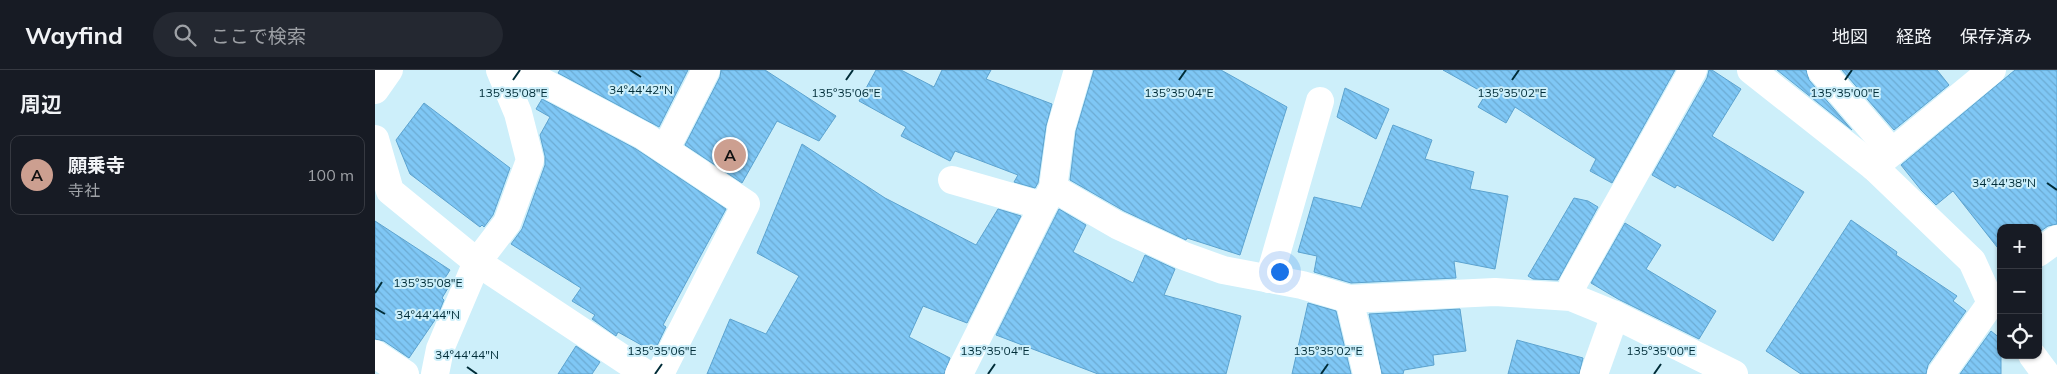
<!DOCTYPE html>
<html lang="ja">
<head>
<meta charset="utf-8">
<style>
  body { margin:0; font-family:Mulish,"Noto Sans JP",sans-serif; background:#242831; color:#f1f3f6 }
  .controls { position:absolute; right:15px; bottom:15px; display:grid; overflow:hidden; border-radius:10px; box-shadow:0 1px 4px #0004 }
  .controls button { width:45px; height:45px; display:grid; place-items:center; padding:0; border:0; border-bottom:1px solid #363941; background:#171b24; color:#f1f3f6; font:25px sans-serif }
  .you { position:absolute; left:904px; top:201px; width:18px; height:18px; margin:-12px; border:4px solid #fff; border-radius:50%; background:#1a73e8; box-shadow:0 0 0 8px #1a73e833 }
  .badge { display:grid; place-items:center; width:32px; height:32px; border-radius:50%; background:#cc9f90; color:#111; font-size:16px; font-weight:700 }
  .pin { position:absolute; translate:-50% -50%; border:2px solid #fff; box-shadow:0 1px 5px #0006 }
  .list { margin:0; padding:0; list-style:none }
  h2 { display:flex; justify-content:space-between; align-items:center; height:65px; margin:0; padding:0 20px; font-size:21px }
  h2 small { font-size:16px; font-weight:400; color:#9ea1a6 }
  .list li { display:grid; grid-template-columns:32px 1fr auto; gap:15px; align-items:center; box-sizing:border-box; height:80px; margin:0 10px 10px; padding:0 10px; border:1px solid #363941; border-radius:10px }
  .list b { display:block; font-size:19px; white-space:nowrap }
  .list p { margin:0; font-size:16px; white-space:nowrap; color:#9ea1a6 }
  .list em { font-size:16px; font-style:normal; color:#9ea1a6 }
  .icon { flex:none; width:28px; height:28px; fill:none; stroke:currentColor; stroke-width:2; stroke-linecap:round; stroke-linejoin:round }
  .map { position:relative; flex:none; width:1682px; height:304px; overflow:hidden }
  header { display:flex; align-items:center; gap:30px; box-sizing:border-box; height:70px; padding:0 25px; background:#171b24; border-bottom:1px solid #363941 }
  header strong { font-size:24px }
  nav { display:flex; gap:28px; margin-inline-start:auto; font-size:18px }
  .search { width:350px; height:45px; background:#242831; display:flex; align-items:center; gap:12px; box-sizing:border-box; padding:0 18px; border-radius:28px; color:#9ea1a6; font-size:19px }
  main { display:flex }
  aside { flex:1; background:#171b24 }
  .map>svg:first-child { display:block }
  .building { fill:url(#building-back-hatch); stroke:#5ca3cf }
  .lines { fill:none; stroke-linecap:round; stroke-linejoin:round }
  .minor { stroke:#fff; stroke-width:28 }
  .ticks { fill:none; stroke:#012d38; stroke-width:2 }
  .ticks-label { font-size:12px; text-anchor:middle; fill:#012d38; stroke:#cdeffa; stroke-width:4; stroke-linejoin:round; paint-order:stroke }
</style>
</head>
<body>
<header>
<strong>Wayfind</strong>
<div class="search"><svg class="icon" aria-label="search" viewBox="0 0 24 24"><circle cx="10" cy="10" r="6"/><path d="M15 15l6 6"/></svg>ここで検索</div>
<nav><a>地図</a><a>経路</a><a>保存済み</a></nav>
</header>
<main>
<aside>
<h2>周辺<small></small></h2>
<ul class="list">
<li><span class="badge">A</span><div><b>願乗寺</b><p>寺社</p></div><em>100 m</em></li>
</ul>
</aside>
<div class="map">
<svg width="1682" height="304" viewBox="0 0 1682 304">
  <defs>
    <pattern id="building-back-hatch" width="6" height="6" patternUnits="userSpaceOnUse" patternTransform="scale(1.25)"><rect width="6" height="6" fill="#7fc7f5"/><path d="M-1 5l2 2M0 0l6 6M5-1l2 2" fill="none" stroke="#6cabd3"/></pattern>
  </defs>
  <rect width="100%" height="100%" fill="#cdeffa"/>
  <g class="building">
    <path d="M 185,0 L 313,0 L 284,57 L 183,3 Z"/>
    <path d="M 346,0 L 390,0 L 461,46 L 444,71 L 402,51 L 367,113 L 310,75 L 345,7 Z"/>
    <path d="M 501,0 L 526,0 L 559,17 L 567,0 L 616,0 L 611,9 L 677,34 L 671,56 L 663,113 L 660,118 L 639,112 L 643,105 L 580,81 L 575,91 L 526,66 L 531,57 L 484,31 Z"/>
    <path d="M 719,0 L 846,0 L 912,37 L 865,185 L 812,168 L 811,170 L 749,141 L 695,110 L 701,61 Z"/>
    <path d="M 1068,0 L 1300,0 L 1237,113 L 1215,101 L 1221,89 L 1140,37 L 1131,53 L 1103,37 L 1111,24 Z"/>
    <path d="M 1334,0 L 1337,0 L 1366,19 L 1337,66 L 1429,122 L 1398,171 L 1352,143 L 1302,115 L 1300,118 L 1277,105 L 1332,8 Z"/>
    <path d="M 1402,0 L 1431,0 L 1434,10 L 1477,60 Z"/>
    <path d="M 1467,0 L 1562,0 L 1574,15 L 1519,60 Z"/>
    <path d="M 1640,0 L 1682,0 L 1682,154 L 1673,156 L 1663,163 L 1663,158 L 1626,158 L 1626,182 L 1578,121 L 1561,135 L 1546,120 L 1526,95 Z"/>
    <path d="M 970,18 L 1014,39 L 1001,69 L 962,47 Z"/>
    <path d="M 167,29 L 261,79 L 351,139 L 288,255 L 291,257 L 279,282 L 243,262 L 241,266 L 217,249 L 220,245 L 197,231 L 206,218 L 136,174 L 147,159 L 170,95 L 170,86 L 165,65 L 175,47 L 161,39 Z"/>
    <path d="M 49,33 L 135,98 L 118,145 L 109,157 L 107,155 L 105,157 L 35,104 L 21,70 Z"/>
    <path d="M 1018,55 L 1057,70 L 1050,89 L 1099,102 L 1095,119 L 1133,126 L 1120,199 L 1079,191 L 1081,208 L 976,213 L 939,202 L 942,186 L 923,182 L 939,127 L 986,138 Z"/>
    <path d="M 427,74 L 510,128 L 601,175 L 623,139 L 646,146 L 592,253 L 548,236 L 534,267 L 575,288 L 569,304 L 332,304 L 355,249 L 391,264 L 424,206 L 382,183 Z"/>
    <path d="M 1199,128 L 1213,131 L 1223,137 L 1183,210 L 1158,209 L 1153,206 Z"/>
    <path d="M 684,139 L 711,155 L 698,182 L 758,213 L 770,185 L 800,199 L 789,225 L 866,246 L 851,304 L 723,304 L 621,265 Z"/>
    <path d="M 1476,150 L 1522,182 L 1521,185 L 1582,226 L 1578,231 L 1591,241 L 1553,295 L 1551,304 L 1426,304 L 1391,281 Z"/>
    <path d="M 0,151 L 75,200 L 70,208 L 76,213 L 67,228 L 69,230 L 62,247 L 34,288 L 9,271 L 0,269 Z"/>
    <path d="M 1250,153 L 1286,175 L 1271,199 L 1341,241 L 1324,269 L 1243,229 L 1216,213 Z"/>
    <path d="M 933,233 L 961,241 L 976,304 L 917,304 Z"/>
    <path d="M 1085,239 L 1091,281 L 1058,285 L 1059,295 L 1029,300 L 1028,304 L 1007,304 L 994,244 Z"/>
    <path d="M 1616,261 L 1626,269 L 1626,304 L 1585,304 Z"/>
    <path d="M 1142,270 L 1208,288 L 1204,304 L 1133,304 Z"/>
    <path d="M 201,276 L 225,292 L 217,304 L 183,304 Z"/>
  </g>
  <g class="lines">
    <g class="minor">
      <path d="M 145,0 L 269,66 L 371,134 L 285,304"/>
      <path d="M 1376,0 L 1499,97 L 1597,191 L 1616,233 L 1566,304"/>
      <path d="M 1446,0 L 1517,82"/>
      <path d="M 0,20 L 14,0"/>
      <path d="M 0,69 L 15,121 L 102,192 L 271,304"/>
      <path d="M 290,80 L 331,0"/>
      <path d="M 1499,97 L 1617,0"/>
      <path d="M 577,110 L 668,136"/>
      <path d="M 678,118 L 742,155 L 809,186 L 848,200 L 927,215 L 974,229 L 1120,222 L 1196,227 L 1240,245 L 1359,304"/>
      <path d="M 1663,183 L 1682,169"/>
      <path d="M 894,209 L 945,31"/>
      <path d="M 1198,214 L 1318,0"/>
      <path d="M 974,229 L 992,304"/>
      <path d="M 0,284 L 30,304"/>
      <path d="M 1657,285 L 1671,304"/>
      <path d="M 60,304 L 65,279 L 102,192 L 132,153 L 155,90 L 143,43 L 125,0"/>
      <path d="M 584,304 L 668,136 L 678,118 L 686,58 L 703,0"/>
      <path d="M 1219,304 L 1240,245"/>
    </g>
  </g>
  <path class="ticks" d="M 255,0 L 266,7M 138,10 L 145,0M 471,10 L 478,0M 804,10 L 811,0M 1137,10 L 1144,0M 1470,10 L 1477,0M 1672,113 L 1682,120M 0,223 L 7,212M 0,238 L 10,244M 92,297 L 102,304M 280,304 L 287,294M 613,304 L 620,294M 946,304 L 953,294M 1279,304 L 1286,294"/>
  <g class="ticks-label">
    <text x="266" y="24">34°44'42"N</text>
    <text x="1470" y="27">135°35'00"E</text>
    <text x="138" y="27">135°35'08"E</text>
    <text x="471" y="27">135°35'06"E</text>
    <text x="804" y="27">135°35'04"E</text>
    <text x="1137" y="27">135°35'02"E</text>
    <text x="1629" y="117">34°44'38"N</text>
    <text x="53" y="217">135°35'08"E</text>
    <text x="53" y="249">34°44'44"N</text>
    <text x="287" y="285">135°35'06"E</text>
    <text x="620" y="285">135°35'04"E</text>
    <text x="953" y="285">135°35'02"E</text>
    <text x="1286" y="285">135°35'00"E</text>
    <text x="92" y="289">34°44'44"N</text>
  </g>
</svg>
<div class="controls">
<button>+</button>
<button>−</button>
<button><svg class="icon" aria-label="locate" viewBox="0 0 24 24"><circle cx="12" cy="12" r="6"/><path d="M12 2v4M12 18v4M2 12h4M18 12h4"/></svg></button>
</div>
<div class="you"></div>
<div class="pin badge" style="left:355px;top:85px">A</div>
</div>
</main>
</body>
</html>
